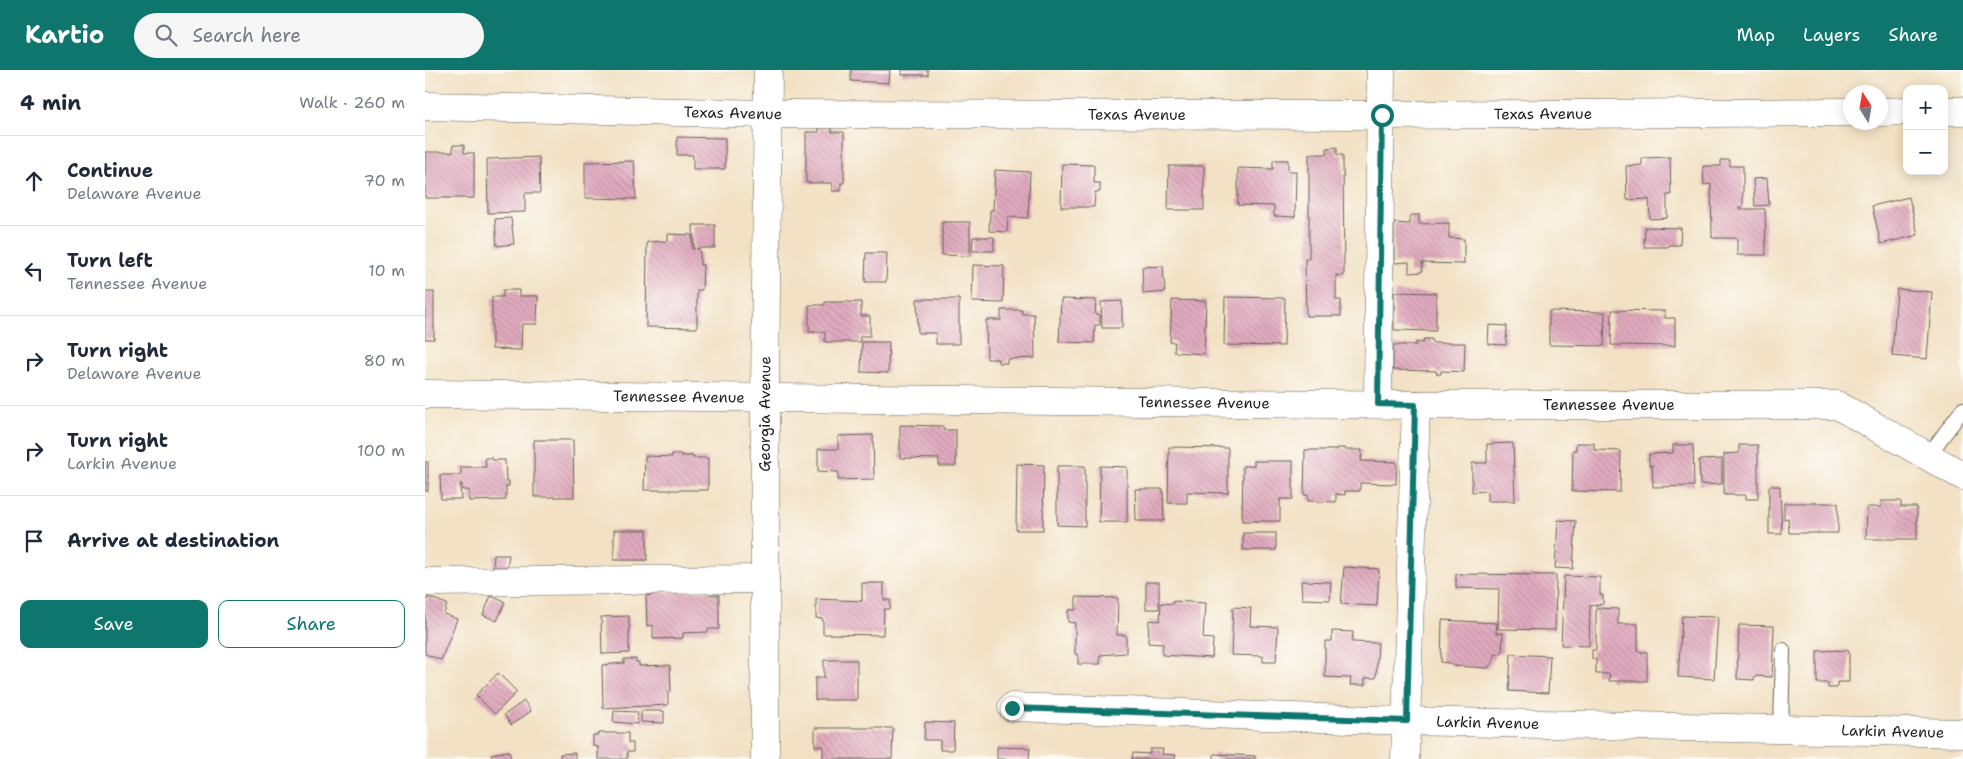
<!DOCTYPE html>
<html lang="en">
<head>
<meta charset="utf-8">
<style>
  body { margin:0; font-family:"Shantell Sans",sans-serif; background:#f6f6f7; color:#1f2937 }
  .controls { position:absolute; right:15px; top:15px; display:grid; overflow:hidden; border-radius:10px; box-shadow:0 2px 12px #0003 }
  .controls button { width:45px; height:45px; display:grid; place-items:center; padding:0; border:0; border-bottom:1px solid #e0e1e3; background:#fff; color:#1f2937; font:25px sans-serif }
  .compass { position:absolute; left:1418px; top:15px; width:45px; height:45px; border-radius:50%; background:#fff; box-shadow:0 2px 12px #0003; rotate:349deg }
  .stop { position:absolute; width:15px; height:15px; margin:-11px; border:4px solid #0f766e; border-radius:50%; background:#fff }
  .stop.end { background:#0f766e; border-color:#fff; box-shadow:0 1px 5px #0008 }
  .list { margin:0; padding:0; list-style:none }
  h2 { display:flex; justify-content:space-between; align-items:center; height:65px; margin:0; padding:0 20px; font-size:21px }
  h2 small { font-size:16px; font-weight:400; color:#747a83 }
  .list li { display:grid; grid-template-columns:32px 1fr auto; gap:15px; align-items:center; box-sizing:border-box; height:90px; padding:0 20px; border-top:1px solid #e0e1e3 }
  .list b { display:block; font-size:19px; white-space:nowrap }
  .list p { margin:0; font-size:16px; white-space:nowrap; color:#747a83 }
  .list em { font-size:16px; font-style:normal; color:#747a83 }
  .actions { display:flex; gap:10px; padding:15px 20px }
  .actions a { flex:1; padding:11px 0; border:1px solid #0f766e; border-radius:10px; text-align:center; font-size:18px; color:#0f766e }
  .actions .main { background:#0f766e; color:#fff }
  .icon { flex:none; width:28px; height:28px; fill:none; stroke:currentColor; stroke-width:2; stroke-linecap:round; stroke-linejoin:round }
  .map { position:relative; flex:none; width:1538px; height:689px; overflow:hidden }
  header { display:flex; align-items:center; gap:30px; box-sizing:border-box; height:70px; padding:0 25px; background:#0f766e; color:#fff }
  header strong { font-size:24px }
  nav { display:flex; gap:28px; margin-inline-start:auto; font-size:18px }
  .search { width:350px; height:45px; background:#f6f6f7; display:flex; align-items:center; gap:12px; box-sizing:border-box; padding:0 18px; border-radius:28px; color:#747a83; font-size:19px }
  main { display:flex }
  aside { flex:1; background:#fff }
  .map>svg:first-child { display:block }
  .building { fill:url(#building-back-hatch) }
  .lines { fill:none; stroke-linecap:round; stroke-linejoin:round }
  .service-casing { stroke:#676157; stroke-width:16 }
  .minor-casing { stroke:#676157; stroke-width:29 }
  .tertiary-casing { stroke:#676157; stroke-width:29 }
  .service { stroke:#fff; stroke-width:14 }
  .minor { stroke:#fff; stroke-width:28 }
  .tertiary { stroke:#fff; stroke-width:28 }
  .route { stroke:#0f766e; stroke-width:6 }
  .labels { text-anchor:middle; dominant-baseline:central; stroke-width:4; stroke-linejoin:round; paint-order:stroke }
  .street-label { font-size:15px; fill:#1c1c1c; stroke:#fdfcf7 }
</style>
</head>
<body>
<header>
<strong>Kartio</strong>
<div class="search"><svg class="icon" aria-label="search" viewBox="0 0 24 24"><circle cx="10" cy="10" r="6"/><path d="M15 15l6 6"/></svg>Search here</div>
<nav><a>Map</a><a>Layers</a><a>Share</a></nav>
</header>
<main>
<aside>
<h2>4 min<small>Walk · 260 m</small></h2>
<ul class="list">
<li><svg class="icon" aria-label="ahead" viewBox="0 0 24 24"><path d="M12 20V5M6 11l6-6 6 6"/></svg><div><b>Continue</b><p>Delaware Avenue</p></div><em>70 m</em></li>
<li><svg class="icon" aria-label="left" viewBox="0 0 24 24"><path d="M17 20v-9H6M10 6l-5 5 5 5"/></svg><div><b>Turn left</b><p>Tennessee Avenue</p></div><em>10 m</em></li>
<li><svg class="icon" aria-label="right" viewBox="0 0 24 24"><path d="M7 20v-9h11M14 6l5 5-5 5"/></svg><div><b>Turn right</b><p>Delaware Avenue</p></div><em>80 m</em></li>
<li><svg class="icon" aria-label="right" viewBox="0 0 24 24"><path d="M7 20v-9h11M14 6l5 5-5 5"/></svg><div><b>Turn right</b><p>Larkin Avenue</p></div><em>100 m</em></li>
<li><svg class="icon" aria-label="arrive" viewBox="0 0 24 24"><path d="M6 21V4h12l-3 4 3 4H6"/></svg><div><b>Arrive at destination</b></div></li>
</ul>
<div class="actions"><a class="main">Save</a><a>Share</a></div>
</aside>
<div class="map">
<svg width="1538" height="689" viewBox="0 0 1538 689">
  <defs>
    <pattern id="building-back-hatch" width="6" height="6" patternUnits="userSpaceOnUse" patternTransform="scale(1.25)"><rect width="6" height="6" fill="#e0aabe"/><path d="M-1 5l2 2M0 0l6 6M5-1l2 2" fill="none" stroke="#c092a3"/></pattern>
  </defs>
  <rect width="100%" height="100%" fill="#fdfcf7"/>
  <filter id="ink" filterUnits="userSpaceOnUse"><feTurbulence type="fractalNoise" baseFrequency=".02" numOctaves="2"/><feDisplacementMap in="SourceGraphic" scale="10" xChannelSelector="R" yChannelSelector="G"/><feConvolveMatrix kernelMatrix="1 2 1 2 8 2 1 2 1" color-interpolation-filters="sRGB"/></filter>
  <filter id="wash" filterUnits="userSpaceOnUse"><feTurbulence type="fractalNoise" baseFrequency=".0096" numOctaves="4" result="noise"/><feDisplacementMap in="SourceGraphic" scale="20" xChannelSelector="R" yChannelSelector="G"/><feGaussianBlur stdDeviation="1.12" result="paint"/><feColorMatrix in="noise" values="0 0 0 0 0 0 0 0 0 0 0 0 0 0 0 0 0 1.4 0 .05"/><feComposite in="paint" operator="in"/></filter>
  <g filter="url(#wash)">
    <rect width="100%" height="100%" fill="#f2e1c4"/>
    <g id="blocks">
      <g class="building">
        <path d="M 426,0 L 465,0 L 464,13 L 426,11 Z"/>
        <rect x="477" y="0" width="26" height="5"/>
        <path d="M 394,58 L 407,58 L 407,62 L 419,62 L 419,113 L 416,113 L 416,121 L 407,121 L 407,113 L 381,113 L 381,62 L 394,62 Z"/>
        <path d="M 252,67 L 300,68 L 300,99 L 268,99 L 268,85 L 252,85 Z"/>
        <path d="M 28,75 L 39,75 L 39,83 L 49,83 L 49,128 L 0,128 L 0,82 L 28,82 Z"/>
        <path d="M 912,77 L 912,85 L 918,85 L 919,206 L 911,205 L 911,230 L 916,230 L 916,246 L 881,246 L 880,189 L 884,189 L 884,84 L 902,84 L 902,78 Z"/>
        <path d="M 114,87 L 115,123 L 100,123 L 100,142 L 63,143 L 62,89 Z"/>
        <path d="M 1245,87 L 1246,125 L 1242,125 L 1242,148 L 1225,149 L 1224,129 L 1202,130 L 1201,96 L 1217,95 L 1217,88 Z"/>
        <path d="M 848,90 L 863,90 L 863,101 L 871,101 L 870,147 L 849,146 L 849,136 L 813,135 L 813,98 L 848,99 Z"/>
        <path d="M 1296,90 L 1305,90 L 1305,96 L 1318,96 L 1318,137 L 1314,137 L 1314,139 L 1340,139 L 1341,185 L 1312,185 L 1312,168 L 1287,168 L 1286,114 L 1279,115 L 1278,96 L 1296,96 Z"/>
        <path d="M 209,91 L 211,129 L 160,128 L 160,92 Z"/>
        <path d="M 637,94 L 669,95 L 669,113 L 675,113 L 675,122 L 670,122 L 669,137 L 636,137 Z"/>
        <path d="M 744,96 L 779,96 L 779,140 L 743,140 Z"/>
        <path d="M 570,100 L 605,102 L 603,148 L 583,147 L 582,162 L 564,161 L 565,140 L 568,140 Z"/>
        <path d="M 1342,108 L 1344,135 L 1330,136 L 1328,109 Z"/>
        <path d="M 1484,127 L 1493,165 L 1456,174 L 1447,136 Z"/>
        <path d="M 985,145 L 994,145 L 994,154 L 1024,153 L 1024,168 L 1039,169 L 1039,194 L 997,193 L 997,202 L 984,203 L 984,192 L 969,193 L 969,153 L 985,154 Z"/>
        <path d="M 86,148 L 89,174 L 72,176 L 70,149 Z"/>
        <path d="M 517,152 L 545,152 L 545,186 L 517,185 Z"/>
        <path d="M 268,155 L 290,155 L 290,178 L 272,178 L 275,183 L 275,195 L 278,195 L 277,220 L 272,220 L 272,258 L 221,257 L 222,172 L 243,171 L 243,164 L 267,165 L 267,179 L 269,179 Z"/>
        <path d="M 1220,157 L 1256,158 L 1255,175 L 1243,175 L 1243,177 L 1219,177 Z"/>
        <path d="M 548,167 L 569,167 L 569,181 L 547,181 Z"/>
        <path d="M 441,183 L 462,183 L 461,212 L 440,212 Z"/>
        <path d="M 548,195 L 579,196 L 578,233 L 547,232 Z"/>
        <path d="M 738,196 L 740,222 L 718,224 L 717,197 Z"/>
        <path d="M 1472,219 L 1507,222 L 1502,289 L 1467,286 Z"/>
        <path d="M 78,220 L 94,220 L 94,226 L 113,226 L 112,254 L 97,254 L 96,280 L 67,279 L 67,227 L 78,227 Z"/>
        <rect x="0" y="222" width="9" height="47"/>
        <path d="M 969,222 L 1011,223 L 1011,261 L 969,260 Z"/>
        <path d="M 800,227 L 860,228 L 859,276 L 799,275 Z"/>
        <path d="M 492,229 L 534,229 L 534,274 L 511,274 L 511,263 L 493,263 Z"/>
        <path d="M 636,229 L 671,230 L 670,244 L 675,245 L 675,255 L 670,255 L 669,273 L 634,272 Z"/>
        <path d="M 747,230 L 781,231 L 779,284 L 749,282 L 750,272 L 745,272 Z"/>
        <path d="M 697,231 L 697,258 L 677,258 L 676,232 Z"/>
        <path d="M 400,232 L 436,232 L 436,246 L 445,246 L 445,266 L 435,266 L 435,272 L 400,272 L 400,262 L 384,262 L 384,235 L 400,235 Z"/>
        <path d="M 576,240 L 597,240 L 597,244 L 609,244 L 610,288 L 582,289 L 582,293 L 573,293 L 573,289 L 562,289 L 561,250 L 576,250 Z"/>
        <path d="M 1187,240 L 1240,241 L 1240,248 L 1250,248 L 1250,276 L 1186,275 Z"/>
        <path d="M 1124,241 L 1180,242 L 1179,276 L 1124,275 Z"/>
        <path d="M 1064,255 L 1082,256 L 1081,275 L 1063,274 Z"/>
        <path d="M 999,269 L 1007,269 L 1007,273 L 1040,273 L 1039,302 L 1016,301 L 1016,304 L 1012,304 L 1011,301 L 968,300 L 968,275 L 991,275 L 991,272 L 998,273 Z"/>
        <path d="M 437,272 L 464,272 L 463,303 L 436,302 Z"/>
        <path d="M 475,355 L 518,356 L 518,360 L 531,360 L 531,396 L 514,396 L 514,389 L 475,388 Z"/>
        <path d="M 448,365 L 449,409 L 413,410 L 413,402 L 393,401 L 393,379 L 413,379 L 413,366 Z"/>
        <path d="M 109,370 L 148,370 L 149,427 L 109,427 Z"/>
        <path d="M 1088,373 L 1090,431 L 1062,431 L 1062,421 L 1047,422 L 1047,393 L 1062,393 L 1062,374 Z"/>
        <path d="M 1151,373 L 1169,373 L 1169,380 L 1196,381 L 1195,422 L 1147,421 L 1148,380 L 1151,380 Z"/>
        <path d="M 1248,375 L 1268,375 L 1269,416 L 1228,417 L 1227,395 L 1224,395 L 1224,384 L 1248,383 Z"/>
        <path d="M 1314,375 L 1333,375 L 1333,429 L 1321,429 L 1321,425 L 1299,425 L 1299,384 L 1314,383 Z"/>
        <path d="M 744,377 L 803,378 L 803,423 L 762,422 L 762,433 L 743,433 Z"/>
        <path d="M 911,378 L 920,378 L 920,380 L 937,380 L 936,391 L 972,392 L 971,414 L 935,413 L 935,421 L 920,421 L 920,425 L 911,424 L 911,432 L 883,431 L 883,425 L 879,425 L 880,380 L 911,380 Z"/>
        <path d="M 247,384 L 256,384 L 256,386 L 268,386 L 268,388 L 283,388 L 283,420 L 219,420 L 220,386 L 247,387 Z"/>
        <path d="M 60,388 L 67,388 L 67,390 L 80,390 L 81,411 L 84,411 L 84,416 L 81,416 L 81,430 L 44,431 L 44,420 L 37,420 L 37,414 L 35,414 L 36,429 L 16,429 L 15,405 L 36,405 L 36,397 L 61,397 Z"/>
        <path d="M 1297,389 L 1297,414 L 1275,415 L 1274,390 Z"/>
        <path d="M 829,391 L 868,391 L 868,429 L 855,429 L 855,451 L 817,451 L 818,396 L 829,396 Z"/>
        <rect x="0" y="392" width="3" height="29"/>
        <path d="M 592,394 L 619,395 L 618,460 L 591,460 Z"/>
        <path d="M 632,396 L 660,396 L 660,456 L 632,455 Z"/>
        <path d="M 675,396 L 702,397 L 702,452 L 674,452 Z"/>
        <path d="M 1344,416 L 1355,416 L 1357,464 L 1344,464 Z"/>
        <path d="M 710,419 L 738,419 L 739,451 L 711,451 Z"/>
        <path d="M 1456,431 L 1476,431 L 1476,437 L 1492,437 L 1492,469 L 1441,469 L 1442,437 L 1456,437 Z"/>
        <path d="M 1359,433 L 1413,433 L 1413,463 L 1364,463 L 1363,448 L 1359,449 Z"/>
        <path d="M 1133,450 L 1151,451 L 1148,499 L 1130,498 Z"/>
        <rect x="189" y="460" width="33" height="30"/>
        <rect x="818" y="463" width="33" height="17"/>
        <path d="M 69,485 L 84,485 L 82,497 L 68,497 Z"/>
        <path d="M 919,497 L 954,499 L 952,536 L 916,534 Z"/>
        <path d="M 1031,504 L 1131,505 L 1130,560 L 1073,559 L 1074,519 L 1031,518 Z"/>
        <path d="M 1139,506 L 1175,507 L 1175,525 L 1178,525 L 1178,534 L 1165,536 L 1164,576 L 1136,575 Z"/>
        <path d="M 876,511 L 906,512 L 905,530 L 877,529 Z"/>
        <rect x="721" y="512" width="13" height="27"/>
        <path d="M 437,513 L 459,513 L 459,530 L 465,530 L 465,539 L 459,539 L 458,565 L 398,564 L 398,549 L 391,548 L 391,529 L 437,531 Z"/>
        <path d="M 285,521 L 285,525 L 294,525 L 294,559 L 283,559 L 283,562 L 258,563 L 258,568 L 228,569 L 228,555 L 222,556 L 221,526 L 226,525 L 226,522 Z"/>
        <path d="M 66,526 L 80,532 L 72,551 L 58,545 Z"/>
        <path d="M 3,527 L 22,534 L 19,544 L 32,549 L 16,590 L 0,584 L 0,529 L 2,530 Z"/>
        <path d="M 651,527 L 693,528 L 692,565 L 701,565 L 701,583 L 675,585 L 675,594 L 653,594 L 653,585 L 650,584 L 650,553 L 643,552 L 643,540 L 651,540 Z"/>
        <path d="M 748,531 L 780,533 L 778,568 L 788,569 L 787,588 L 737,585 L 738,574 L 723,573 L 724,550 L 735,551 L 736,533 L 748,534 Z"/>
        <path d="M 808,537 L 826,538 L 825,556 L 853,557 L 851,592 L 838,592 L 838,586 L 806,585 Z"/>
        <path d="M 1171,538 L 1193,539 L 1193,554 L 1213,554 L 1213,582 L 1222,582 L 1222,611 L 1184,611 L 1185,604 L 1171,604 L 1171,589 L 1167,589 L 1167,580 L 1171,580 Z"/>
        <path d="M 204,546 L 204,583 L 177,584 L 176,547 Z"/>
        <path d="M 1257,546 L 1293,547 L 1289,609 L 1253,607 Z"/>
        <path d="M 1017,550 L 1072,553 L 1071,563 L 1078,563 L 1077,584 L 1070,584 L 1068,591 L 1063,598 L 1029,596 L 1025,593 L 1016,592 Z"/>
        <path d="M 1314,555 L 1349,556 L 1347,607 L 1330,606 L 1329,610 L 1312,609 Z"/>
        <path d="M 907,561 L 928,562 L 927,572 L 953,573 L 951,608 L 940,608 L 940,615 L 925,615 L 926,608 L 900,607 L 900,571 L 907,571 Z"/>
        <path d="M 1424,580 L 1424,612 L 1412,612 L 1412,618 L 1403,618 L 1403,613 L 1392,613 L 1392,581 Z"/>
        <path d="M 1086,584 L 1125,586 L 1123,623 L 1084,621 Z"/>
        <path d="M 199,589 L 211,589 L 211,592 L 214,592 L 214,596 L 245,595 L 246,621 L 243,622 L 243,635 L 178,638 L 177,595 L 199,593 Z"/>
        <path d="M 399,590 L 432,590 L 432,630 L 390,630 L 390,608 L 399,608 Z"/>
        <path d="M 73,603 L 92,622 L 70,644 L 51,625 Z"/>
        <path d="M 99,631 L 106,641 L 86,655 L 79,645 Z"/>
        <path d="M 189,641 L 213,642 L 212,654 L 188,652 Z"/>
        <path d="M 216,641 L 239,641 L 239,653 L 216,652 Z"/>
        <path d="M 500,652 L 529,653 L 528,680 L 515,680 L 515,670 L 499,670 Z"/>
        <path d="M 390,658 L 468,658 L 467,689 L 398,689 L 398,676 L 390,676 Z"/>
        <path d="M 174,663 L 203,663 L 203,673 L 208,673 L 208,682 L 202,682 L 202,689 L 173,689 L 173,677 L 168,676 L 168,665 L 173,665 Z"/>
        <path d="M 572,677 L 605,678 L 604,689 L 572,689 Z"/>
        <path d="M 725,679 L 738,679 L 737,684 L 751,685 L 750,689 L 707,689 L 708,683 L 725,684 Z"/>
        <path d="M 84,681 L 86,689 L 67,689 L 66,684 Z"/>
        <path d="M 150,683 L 150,689 L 135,689 L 135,684 Z"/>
        <path d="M 789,684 L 830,686 L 830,689 L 789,689 Z"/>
      </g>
    </g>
  </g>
  <g filter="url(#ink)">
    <use href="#blocks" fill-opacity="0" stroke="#676157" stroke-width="1"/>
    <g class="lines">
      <g class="service-casing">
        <g id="service">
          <path d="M 1503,386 L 1538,339"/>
          <path d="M 1356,659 L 1358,580"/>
        </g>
      </g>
      <g class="minor-casing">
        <g id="minor">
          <path id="s1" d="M 0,36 L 343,44 L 957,45 L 1426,42"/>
          <path d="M 1519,41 L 1538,41"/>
          <path d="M 1456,42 L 1482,41"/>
          <path id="s2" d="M 0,324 L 991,335 L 1412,335 L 1538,406"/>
          <path d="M 953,334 L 956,0"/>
          <path d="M 0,512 L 340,509"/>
          <path id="s3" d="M 587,637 L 982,651 L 1538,663"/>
          <path d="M 980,689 L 991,335"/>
        </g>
      </g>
      <g class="tertiary-casing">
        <g id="tertiary">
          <path id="s4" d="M 340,689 L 340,326 L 343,0"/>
        </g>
      </g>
      <use href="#service" class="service"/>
      <use href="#minor" class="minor"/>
      <use href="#tertiary" class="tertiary"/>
    </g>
  </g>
  <g class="lines" filter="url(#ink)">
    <path class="route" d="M 587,638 L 982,651 L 990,335 L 953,334 L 957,45"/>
  </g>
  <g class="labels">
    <g class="street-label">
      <text stroke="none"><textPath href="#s1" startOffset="308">Texas Avenue</textPath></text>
      <text stroke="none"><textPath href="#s1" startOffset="1118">Texas Avenue</textPath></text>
      <text stroke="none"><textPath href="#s1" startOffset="712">Texas Avenue</textPath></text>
      <text stroke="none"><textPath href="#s2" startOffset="254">Tennessee Avenue</textPath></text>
      <text stroke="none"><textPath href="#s2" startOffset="779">Tennessee Avenue</textPath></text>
      <text stroke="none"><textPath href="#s2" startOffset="1184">Tennessee Avenue</textPath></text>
      <text stroke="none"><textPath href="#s4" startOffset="345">Georgia Avenue</textPath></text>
      <text stroke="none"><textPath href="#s3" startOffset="476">Larkin Avenue</textPath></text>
      <text stroke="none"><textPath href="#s3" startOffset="881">Larkin Avenue</textPath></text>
    </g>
  </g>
</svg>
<div class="controls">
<button>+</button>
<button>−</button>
</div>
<svg class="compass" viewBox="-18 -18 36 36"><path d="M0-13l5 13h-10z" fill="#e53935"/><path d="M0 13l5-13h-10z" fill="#747a83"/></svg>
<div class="stop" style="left:957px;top:45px"></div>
<div class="stop end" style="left:587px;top:638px"></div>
</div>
</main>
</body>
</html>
